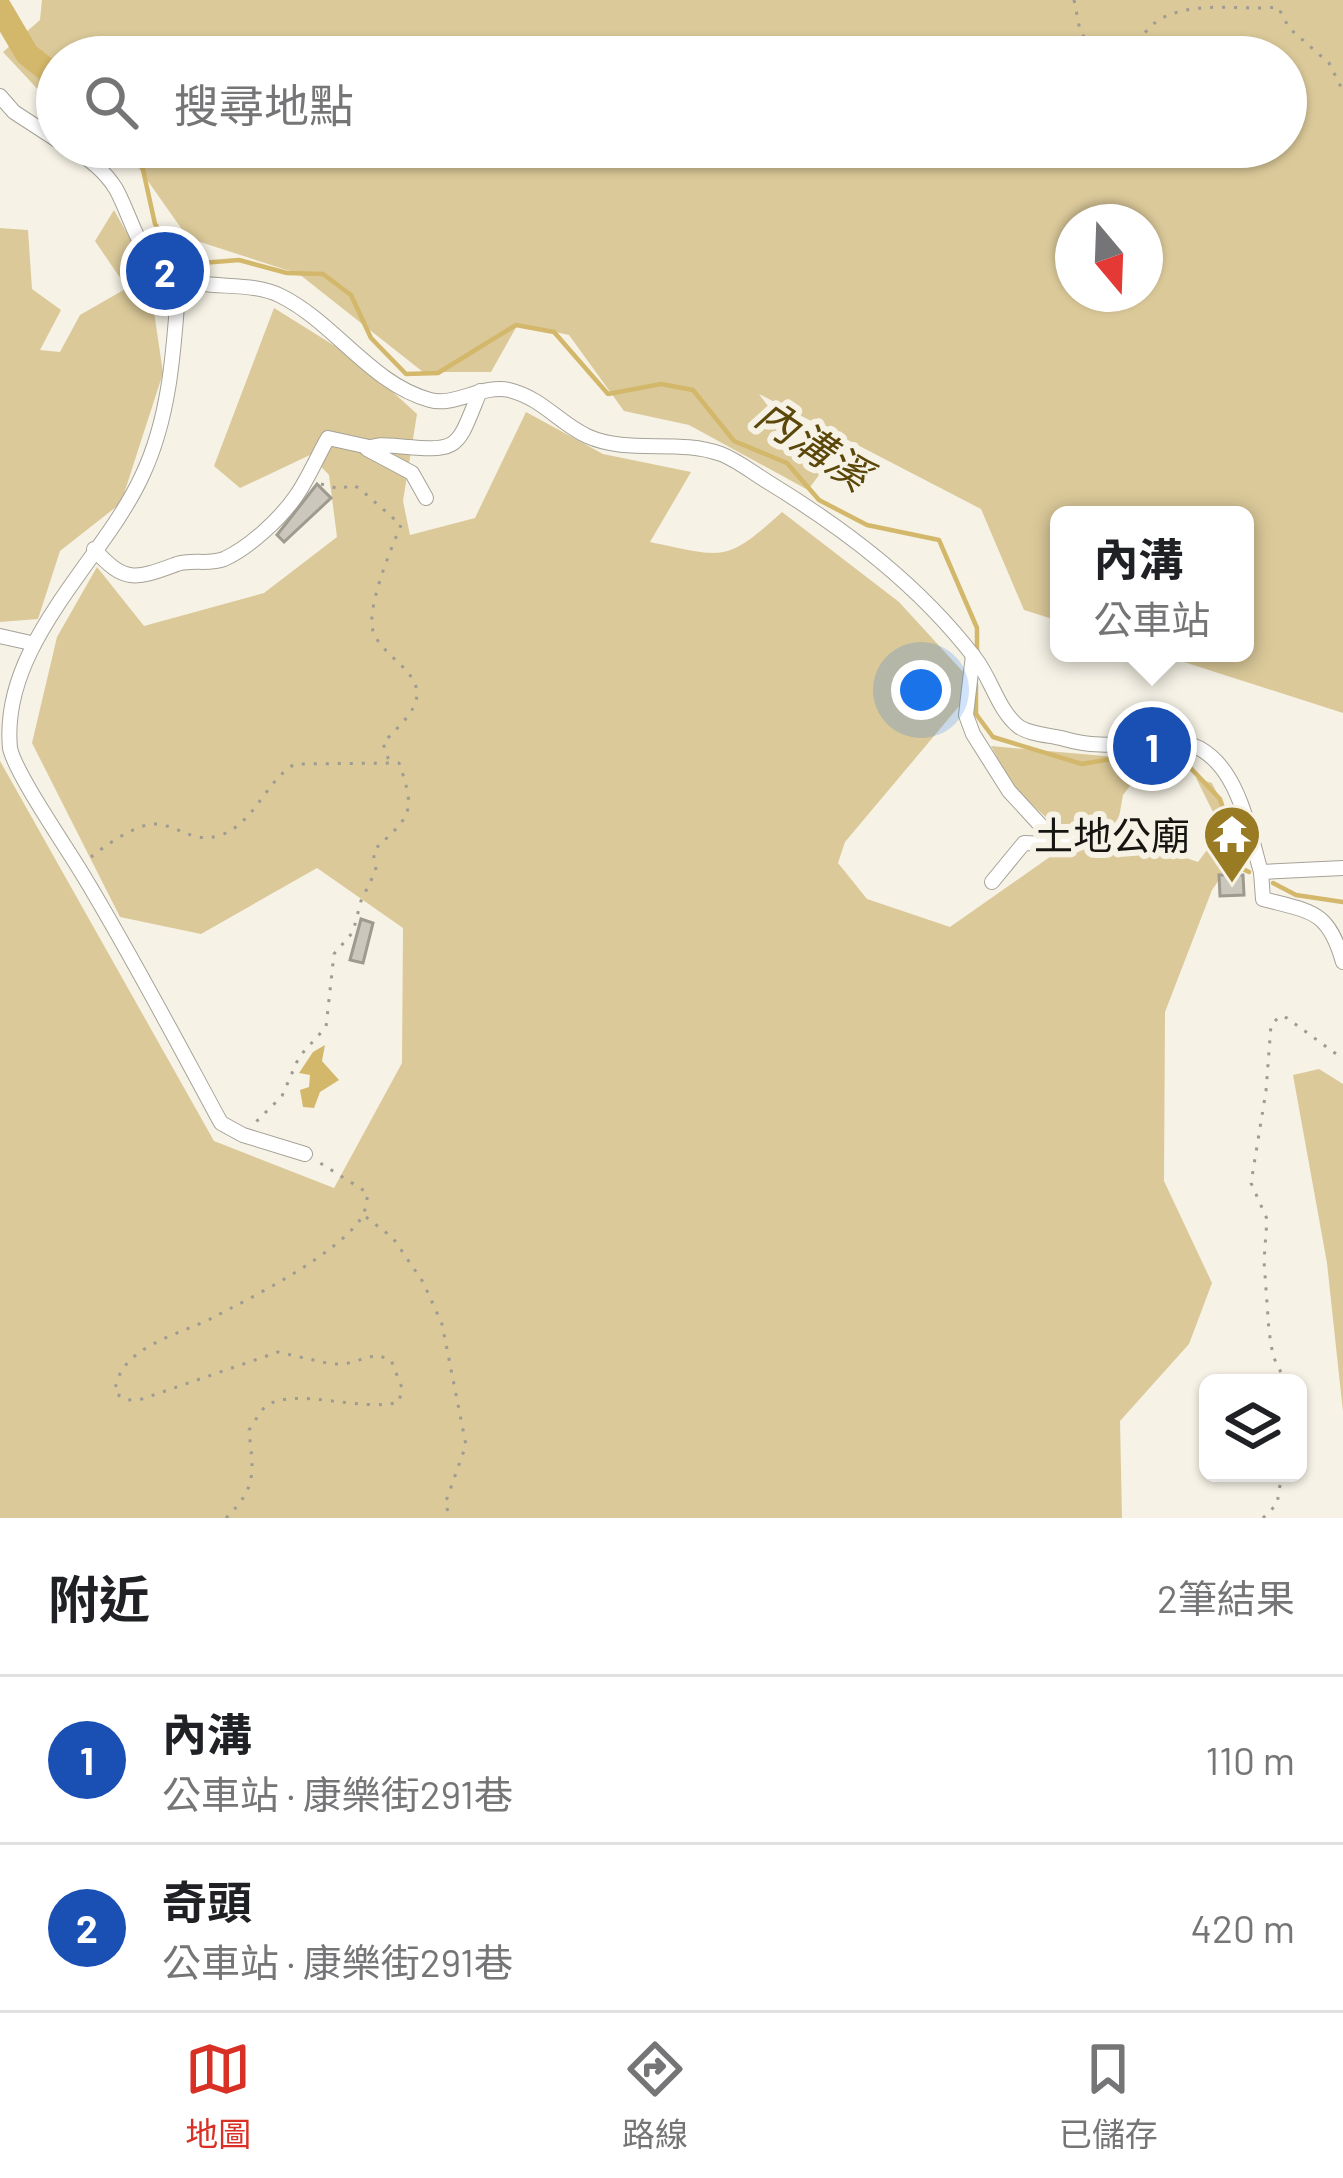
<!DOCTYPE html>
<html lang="zh-TW">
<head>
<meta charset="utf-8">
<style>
  body { margin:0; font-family:Barlow,"Noto Sans TC",sans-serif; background:#f6f6f6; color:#202124 }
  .controls { position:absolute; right:36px; bottom:36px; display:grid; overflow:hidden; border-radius:18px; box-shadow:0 3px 9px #0004 }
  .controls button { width:108px; height:108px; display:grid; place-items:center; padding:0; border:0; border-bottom:3px solid #e0e0e0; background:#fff; color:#202124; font:60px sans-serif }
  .compass { position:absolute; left:1055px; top:204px; width:108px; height:108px; border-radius:50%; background:#fff; box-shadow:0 3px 9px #0004; rotate:161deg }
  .you { position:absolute; left:921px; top:690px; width:42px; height:42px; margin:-30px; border:9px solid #fff; border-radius:50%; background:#1a73e8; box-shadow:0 0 0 18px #1a73e833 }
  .badge { display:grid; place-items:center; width:78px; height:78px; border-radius:50%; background:#d93025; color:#fff; font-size:39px; font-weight:700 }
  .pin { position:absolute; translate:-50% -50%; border:6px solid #fff; box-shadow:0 3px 12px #0006 }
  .popup { position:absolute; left:1050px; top:506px; width:204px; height:156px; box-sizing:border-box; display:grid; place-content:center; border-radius:18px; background:#fff; filter:drop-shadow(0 3px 9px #0005); font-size:39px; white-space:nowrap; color:#757577 }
  .popup b { font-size:45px; color:#202124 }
  .popup::after { content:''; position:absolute; left:50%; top:100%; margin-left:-24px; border:24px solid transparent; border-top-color:#fff }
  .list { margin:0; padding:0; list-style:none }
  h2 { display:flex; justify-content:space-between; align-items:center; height:156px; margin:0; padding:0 48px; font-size:51px }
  h2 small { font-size:39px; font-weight:400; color:#757577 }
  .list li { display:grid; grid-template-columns:78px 1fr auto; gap:36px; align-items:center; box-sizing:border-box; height:168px; padding:0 48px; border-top:3px solid #e0e0e0 }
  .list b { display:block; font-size:45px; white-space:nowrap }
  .list p { margin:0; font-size:39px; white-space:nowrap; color:#757577 }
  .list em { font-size:39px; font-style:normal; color:#757577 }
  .icon { flex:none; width:66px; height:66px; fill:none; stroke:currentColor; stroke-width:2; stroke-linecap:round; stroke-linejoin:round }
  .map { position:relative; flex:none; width:1343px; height:1518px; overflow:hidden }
  .search { position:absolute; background:#fff; box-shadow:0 3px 9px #0004; left:36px; right:36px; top:36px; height:132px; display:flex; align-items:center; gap:30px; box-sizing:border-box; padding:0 42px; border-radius:66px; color:#757577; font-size:45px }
  .sheet { height:492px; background:#fff }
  nav { display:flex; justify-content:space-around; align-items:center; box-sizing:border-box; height:168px; border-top:3px solid #e0e0e0; background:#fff; font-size:33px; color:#757577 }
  nav a { display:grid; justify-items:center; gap:6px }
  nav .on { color:#d93025 }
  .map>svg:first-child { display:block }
  .green { fill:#dbc999; fill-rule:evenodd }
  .water { fill:#d3b76a }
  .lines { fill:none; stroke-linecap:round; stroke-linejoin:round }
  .stream { stroke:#d3b76a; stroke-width:4.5 }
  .river { stroke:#d3b76a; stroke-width:24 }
  .building { fill:#cbc7bc; stroke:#9e9a8f; stroke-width:3 }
  .minor-casing { stroke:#a6a297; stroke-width:16 }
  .path { stroke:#9e9b92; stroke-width:3; stroke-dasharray:3 9; stroke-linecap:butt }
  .minor { stroke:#fff; stroke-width:14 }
  .labels { text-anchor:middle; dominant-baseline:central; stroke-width:12; stroke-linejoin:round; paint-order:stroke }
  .poi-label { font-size:39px; fill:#161511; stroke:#f6f2e6; text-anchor:end }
  .water-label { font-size:42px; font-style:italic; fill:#5b4709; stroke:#f6f2e6 }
</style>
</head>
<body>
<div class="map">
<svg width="1343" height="1518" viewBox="0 0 1343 1518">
  <rect width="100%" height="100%" fill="#f6f2e6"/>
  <g class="green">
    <path d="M 42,0 L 1343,0 L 1343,713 L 1156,653 L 1245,653 L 1245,515 L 1059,515 L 1059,621 L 1024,610 L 981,509 L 759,394 L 819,475 L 808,490 L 689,425 L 624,411 L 569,335 L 518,324 L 491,372 L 423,372 L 299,274 L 188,238 L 124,147 L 1286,147 L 1286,57 L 57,57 L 57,110 L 3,52 L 40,20 ZM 1145,222 L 1145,294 L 1073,294 L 1073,222 Z"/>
    <path d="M 114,210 L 148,271 L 163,373 L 121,503 L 60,551 L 38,619 L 0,622 L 0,228 L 28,230 L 32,289 L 61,310 L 40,350 L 60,352 L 80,315 L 127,288 L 95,241 Z"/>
    <path d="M 274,308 L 359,361 L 417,414 L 403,501 L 410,535 L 475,518 L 526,412 L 603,454 L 691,472 L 650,542 C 723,557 725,564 782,512 L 899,602 L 976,686 L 845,842 L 838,863 L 867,899 L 950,927 L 1054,854 L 1051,822 L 1013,787 L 991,746 L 1150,760 L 1123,795 L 1116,834 L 1198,862 L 1222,830 L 1196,778 L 1212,783 L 1243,845 L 1212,890 L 1165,1012 L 1164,1181 L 1212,1283 L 1189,1344 L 1120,1421 L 1122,1518 L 0,1518 L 0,761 L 214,1141 L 334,1188 L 402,1063 L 403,928 L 317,868 L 201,934 L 120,917 L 32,743 L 57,637 L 97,567 L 144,626 L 264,593 L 337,537 L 329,475 L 310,455 L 240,488 L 214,466 Z"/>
    <path d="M 1319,1069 L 1343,1084 L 1343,1412 L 1327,1263 L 1293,1075 Z"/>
  </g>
  <path class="water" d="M 325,1045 L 322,1061 L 339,1080 L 320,1092 L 314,1108 L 303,1107 L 300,1090 L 309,1087 L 310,1075 L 299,1073 L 313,1052 Z"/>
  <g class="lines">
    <g class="stream">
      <path d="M 138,147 L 155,224 L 179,257 L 202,263 L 239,260 L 287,273 L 323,274 L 351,295 L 371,338 L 406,374 L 438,373 L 516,325 L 554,332 L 608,394 L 661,384 L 693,390 L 734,441 L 787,463 L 819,500 L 867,525 L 939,540 L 977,628 L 977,651"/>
      <path d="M 976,684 L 976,714 L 993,737 L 1082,764 L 1153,752 L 1181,758 L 1220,799 L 1243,869 L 1249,872"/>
      <path d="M 1273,883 L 1296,895 L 1343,902"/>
    </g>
    <path class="river" d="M 0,8 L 27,54 L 57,78"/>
  </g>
  <g class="building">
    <path d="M 317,484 L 331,498 L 284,542 L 277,535 Z"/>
    <path d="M 1219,875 L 1243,875 L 1244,895 L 1220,896 Z"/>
    <path d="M 361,919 L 373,923 L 363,963 L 350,960 Z"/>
  </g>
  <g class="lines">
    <g class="minor-casing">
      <g id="minor">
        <path d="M 0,96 L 14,112 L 57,140"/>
        <path d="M 69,147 C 87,157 105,171 116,189 C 134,222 138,260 175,277 C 207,291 250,280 281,296 C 335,323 371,384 430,400 C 454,407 483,384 509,390 C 542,398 559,423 587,436 C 629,455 677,438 721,454 C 737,460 753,473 768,482 C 845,529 919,585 975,658 C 991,678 998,710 1018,726 C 1028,734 1048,735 1061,738 C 1105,751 1128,741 1169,741 C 1235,741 1247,825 1261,872 L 1343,868"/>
        <path d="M 179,279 C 174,345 171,415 142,476 C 103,561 0,644 10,748 C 15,773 67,848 83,875 C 132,956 176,1040 221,1123 L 243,1135 L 305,1154"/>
        <path d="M 426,498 L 412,473 L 367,449 C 377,444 384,445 396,446 C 461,452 456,450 480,391"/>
        <path d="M 94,549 C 125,584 136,579 177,564 C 192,559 209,565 224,559 C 249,548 281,518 296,496 C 308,479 317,457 328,438 L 369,447"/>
        <path d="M 0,636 L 31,643"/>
        <path d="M 973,655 L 966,715 L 973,734 L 1009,791 L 1043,828 L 1070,838 L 1069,845 L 1024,843 L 992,882"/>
        <path d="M 1261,872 L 1263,899 C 1312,912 1328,910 1343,962"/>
      </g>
    </g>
    <g class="path">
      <path d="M 1074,0 L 1080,30 L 1096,57"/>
      <path d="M 1119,57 C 1137,48 1145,27 1162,18 C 1199,0 1239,11 1278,7 L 1289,28 L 1329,63 L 1343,91"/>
      <path d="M 321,484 L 340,489 L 352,485 L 359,488 L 401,525 C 391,549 366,608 373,631 C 382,659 431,674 413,708 C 407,720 392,733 383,743 L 389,761"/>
      <path d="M 91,857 C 106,845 138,822 158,824 C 181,827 194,844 221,835 C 256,822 265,781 295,764 L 399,763 C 417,814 410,816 373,851 L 376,870 L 361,901 L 353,932 L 334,954 L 326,1027 L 299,1057 L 282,1096 L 253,1125"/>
      <path d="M 366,1217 L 393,1238 L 423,1282 L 442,1324 L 466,1445 L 445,1504 L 451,1518"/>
      <path d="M 1286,1383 L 1273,1356 L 1269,1331 L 1264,1261 L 1267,1219 L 1251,1183 L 1266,1091 L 1271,1025 L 1280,1016 L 1287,1018 L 1343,1059"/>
      <path d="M 226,1518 C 258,1487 253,1472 249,1430 C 254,1423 260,1411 266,1406 C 296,1386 361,1413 399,1402 L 402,1388 L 391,1360 L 377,1355 L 345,1364 L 331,1364 L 278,1352 L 142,1399 L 127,1400 L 115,1393 C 117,1347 179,1335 212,1318 C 253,1297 334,1256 360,1220 C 366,1212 366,1203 368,1193 L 317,1161"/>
      <path d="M 1263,1518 L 1277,1504 L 1282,1473"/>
    </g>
    <use href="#minor" class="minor"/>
  </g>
  <defs>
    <g id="temple-pin" transform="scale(3)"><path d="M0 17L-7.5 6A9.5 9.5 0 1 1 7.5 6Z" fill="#987b23" stroke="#f6f2e6"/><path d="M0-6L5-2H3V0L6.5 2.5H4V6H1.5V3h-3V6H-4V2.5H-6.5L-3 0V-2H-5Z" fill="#fff"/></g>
  </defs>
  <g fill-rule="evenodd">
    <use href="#temple-pin" x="1232" y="834"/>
  </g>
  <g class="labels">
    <g class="poi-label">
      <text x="1190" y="834">土地公廟</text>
    </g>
    <g class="water-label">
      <text transform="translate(814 443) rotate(34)">內溝溪</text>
    </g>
  </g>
</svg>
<div class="controls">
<button><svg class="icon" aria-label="layers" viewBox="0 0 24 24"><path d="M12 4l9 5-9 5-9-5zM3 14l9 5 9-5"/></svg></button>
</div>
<svg class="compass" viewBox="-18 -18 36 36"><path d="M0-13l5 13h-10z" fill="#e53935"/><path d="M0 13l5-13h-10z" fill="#757577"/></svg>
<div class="you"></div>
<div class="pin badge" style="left:1152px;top:746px;background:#1a4fb4">1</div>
<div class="popup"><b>內溝</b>公車站</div>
<div class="pin badge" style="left:165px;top:271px;background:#1a4fb4">2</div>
<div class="search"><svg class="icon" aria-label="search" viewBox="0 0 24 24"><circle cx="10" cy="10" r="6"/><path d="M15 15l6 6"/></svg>搜尋地點</div>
</div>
<section class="sheet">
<h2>附近<small>2筆結果</small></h2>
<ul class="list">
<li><span class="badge" style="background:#1a4fb4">1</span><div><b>內溝</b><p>公車站 · 康樂街291巷</p></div><em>110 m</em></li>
<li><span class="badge" style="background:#1a4fb4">2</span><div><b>奇頭</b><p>公車站 · 康樂街291巷</p></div><em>420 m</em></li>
</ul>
</section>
<nav>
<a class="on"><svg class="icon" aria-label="map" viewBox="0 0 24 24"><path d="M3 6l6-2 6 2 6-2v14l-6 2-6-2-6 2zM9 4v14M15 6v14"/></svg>地圖</a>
<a><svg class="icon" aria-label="directions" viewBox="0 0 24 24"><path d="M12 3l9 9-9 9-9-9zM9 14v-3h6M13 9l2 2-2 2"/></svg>路線</a>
<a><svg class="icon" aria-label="saved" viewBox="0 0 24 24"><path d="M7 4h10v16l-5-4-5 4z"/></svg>已儲存</a>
</nav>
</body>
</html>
